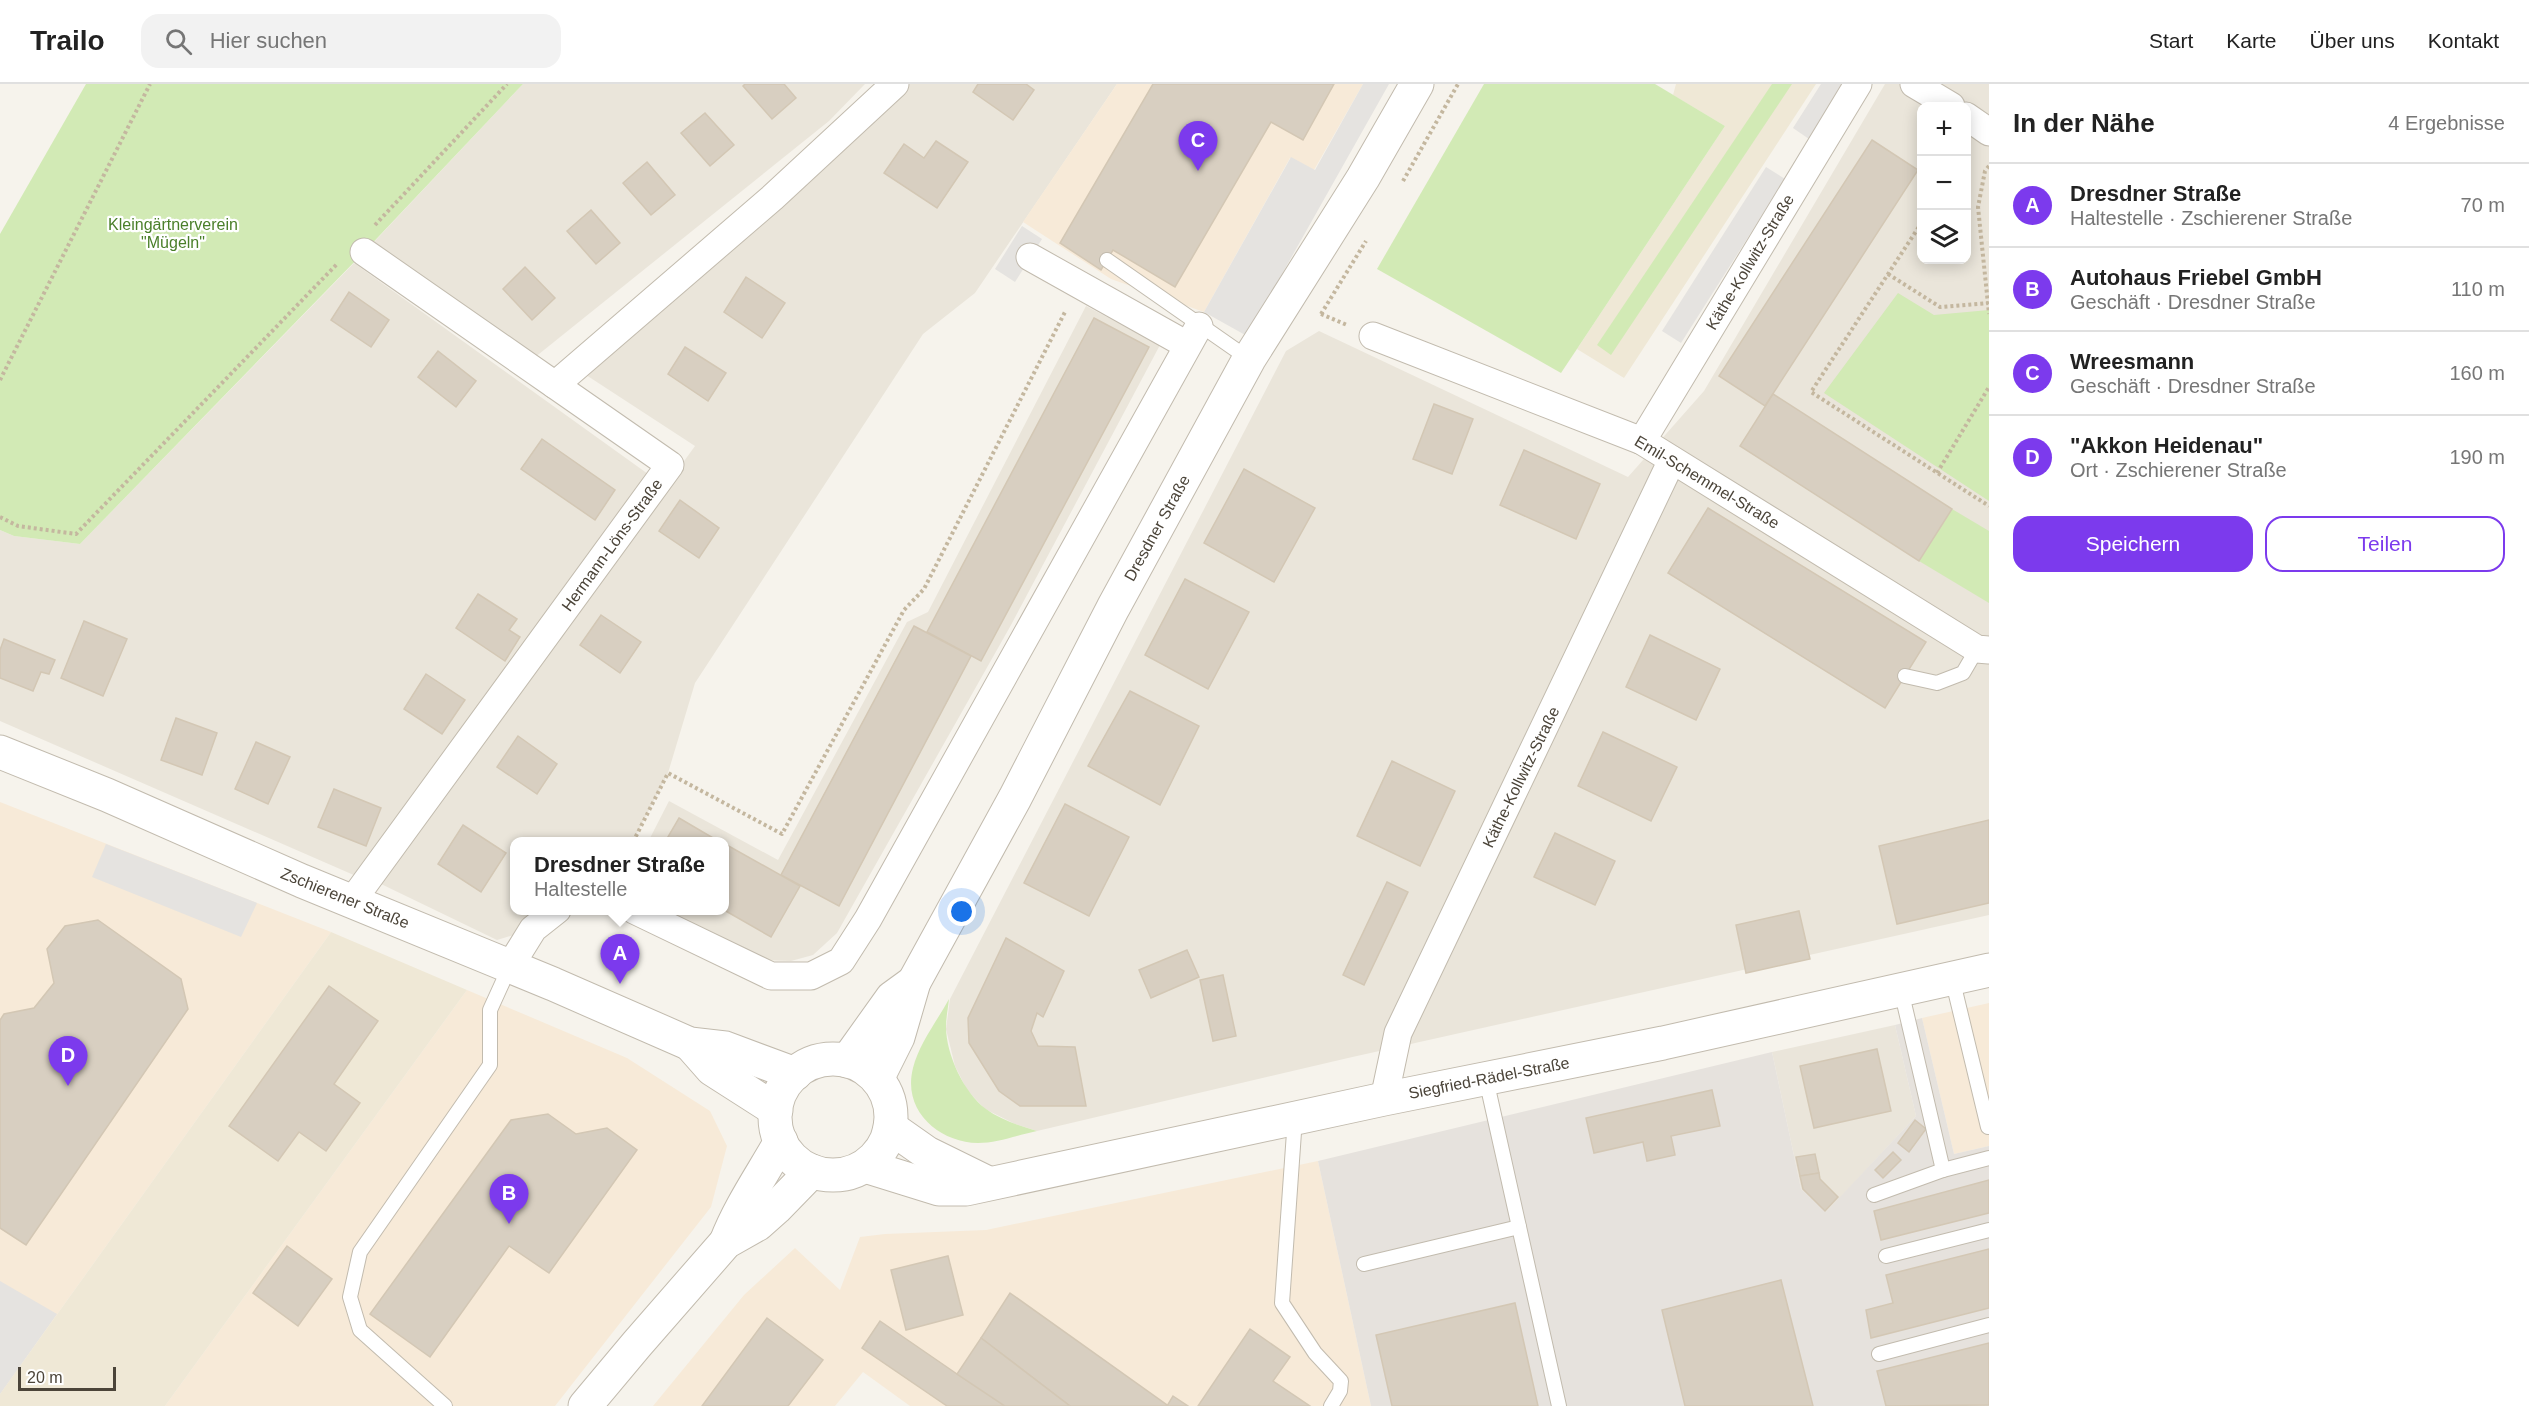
<!DOCTYPE html>
<html lang="de">
<head>
<meta charset="utf-8">
<style>
  body { margin:0; font-family:Helvetica,sans-serif; background:#f2f2f2; color:#222 }
  .controls { position:absolute; right:18px; top:18px; display:grid; overflow:hidden; border-radius:12px; box-shadow:0 3px 15px #0003 }
  .controls button { width:54px; height:54px; display:grid; place-items:center; padding:0; border:0; border-bottom:2px solid #e0e0e0; background:#fff; color:#222; font:30px sans-serif }
  .scale { position:absolute; left:18px; bottom:15px; width:98px; box-sizing:border-box; padding-left:6px; border:3px solid #4b4439; border-top:0; font-size:16px; line-height:21px; white-space:nowrap; color:#4b4439; -webkit-text-stroke:4px #fff; paint-order:stroke }
  .you { position:absolute; left:962px; top:828px; width:21px; height:21px; margin:-15px; border:4px solid #fff; border-radius:50%; background:#1a73e8; box-shadow:0 0 0 9px #1a73e833 }
  .badge { display:grid; place-items:center; width:39px; height:39px; border-radius:50%; background:#7c3aed; color:#fff; font-size:20px; font-weight:700 }
  .pin { position:absolute; translate:-50% -50px; filter:drop-shadow(0 2px 3px #0008) }
  .pin::after { content:''; position:absolute; top:32px; width:21px; height:18px; background:inherit; clip-path:polygon(0 0,100% 0,50% 100%) }
  .popup { position:absolute; left:510px; top:753px; width:219px; height:78px; box-sizing:border-box; display:grid; place-content:center; border-radius:12px; background:#fff; filter:drop-shadow(0 2px 4px #0005); font-size:20px; white-space:nowrap; color:#767676 }
  .popup b { font-size:22px; color:#222 }
  .popup::after { content:''; position:absolute; left:50%; top:100%; margin-left:-12px; border:12px solid transparent; border-top-color:#fff }
  .list { margin:0; padding:0; list-style:none }
  h2 { display:flex; justify-content:space-between; align-items:center; height:78px; margin:0; padding:0 24px; font-size:26px }
  h2 small { font-size:20px; font-weight:400; color:#767676 }
  .list li { display:grid; grid-template-columns:39px 1fr auto; gap:18px; align-items:center; box-sizing:border-box; height:84px; padding:0 24px; border-top:2px solid #e0e0e0 }
  .list b { display:block; font-size:22px; white-space:nowrap }
  .list p { margin:0; font-size:20px; white-space:nowrap; color:#767676 }
  .list em { font-size:20px; font-style:normal; color:#767676 }
  .actions { display:flex; gap:12px; padding:18px 24px }
  .actions a { flex:1; padding:14px 0; border:2px solid #7c3aed; border-radius:18px; text-align:center; font-size:21px; color:#7c3aed }
  .actions .main { background:#7c3aed; color:#fff }
  .icon { flex:none; width:33px; height:33px; fill:none; stroke:currentColor; stroke-width:2; stroke-linecap:round; stroke-linejoin:round }
  .map { position:relative; flex:none; width:1989px; height:1322px; overflow:hidden }
  header { display:flex; align-items:center; gap:36px; box-sizing:border-box; height:84px; padding:0 30px; background:#fff; border-bottom:2px solid #e0e0e0 }
  header strong { font-size:28px }
  nav { display:flex; gap:33px; margin-inline-start:auto; font-size:21px }
  .search { width:420px; height:54px; background:#f2f2f2; display:flex; align-items:center; gap:15px; box-sizing:border-box; padding:0 21px; border-radius:18px; color:#767676; font-size:22px }
  main { display:flex }
  aside { flex:1; background:#fff }
  .map>svg:first-child { display:block }
  .residential { fill:#eae5da; fill-rule:evenodd }
  .commercial { fill:#f7ead8 }
  .industrial { fill:#e6e2dd }
  .education { fill:#efe8d6 }
  .green { fill:#d2eab5 }
  .parking { fill:#e5e3e0 }
  .building { fill:#d8cfc1; stroke:#d3c7b4; stroke-width:1.5 }
  .lines { fill:none; stroke-linecap:round; stroke-linejoin:round }
  .service-casing { stroke:#c2bbae; stroke-width:16 }
  .minor-casing { stroke:#c2bbae; stroke-width:29 }
  .tertiary-casing { stroke:#c2bbae; stroke-width:35 }
  .path { stroke:#c4b79f; stroke-width:4; stroke-dasharray:3 3; stroke-linecap:butt }
  .service { stroke:#fff; stroke-width:14 }
  .minor { stroke:#fff; stroke-width:27 }
  .tertiary { stroke:#fff; stroke-width:33 }
  .labels { text-anchor:middle; dominant-baseline:central; stroke-width:4.5; stroke-linejoin:round; paint-order:stroke }
  .park-label { font-size:16px; fill:#4a7f2a; stroke:#fff }
  .street-label { font-size:16px; fill:#4b4439; stroke:#fff }
</style>
</head>
<body>
<header>
<strong>Trailo</strong>
<div class="search"><svg class="icon" aria-label="search" viewBox="0 0 24 24"><circle cx="10" cy="10" r="6"/><path d="M15 15l6 6"/></svg>Hier suchen</div>
<nav><a>Start</a><a>Karte</a><a>Über uns</a><a>Kontakt</a></nav>
</header>
<main>
<div class="map">
<svg width="1989" height="1322" viewBox="0 0 1989 1322">
  <rect width="100%" height="100%" fill="#f6f3ec"/>
  <g class="residential">
    <path d="M 523,0 L 865,0 L 829,37 L 534,274 L 373,159 Z"/>
    <path d="M 910,0 L 1117,0 L 975,209 L 923,250 L 695,599 L 668,689 L 633,757 L 515,758 L 515,826 L 557,827 L 533,845 L 497,856 L 379,799 L 695,362 L 583,289 Z"/>
    <path d="M 1885,0 L 1989,0 L 1989,831 L 1348,974 L 1037,1047 L 1015,1040 L 985,1025 L 967,1006 L 955,982 L 946,945 L 950,915 L 1286,267 L 1319,247 L 1628,393 L 1704,307 ZM 1922,22 L 1966,22 L 1966,176 L 1922,176 Z"/>
    <path d="M 354,179 L 648,390 L 356,792 L 0,637 L 0,446 L 14,452 L 80,460 Z"/>
    <path d="M 1086,222 L 1160,261 L 1011,541 L 837,849 L 813,871 L 791,877 L 759,876 L 667,827 L 725,826 L 725,758 L 648,758 L 669,717 L 778,776 L 907,538 L 928,528 Z"/>
    <path d="M 1895,941 L 1916,1032 L 1826,1129 L 1801,1105 L 1772,968 Z"/>
  </g>
  <g class="commercial">
    <path d="M 1117,0 L 1363,0 L 1314,86 L 1290,74 L 1204,228 L 1111,195 L 1023,138 Z"/>
    <path d="M 0,718 L 331,848 L 0,1310 Z"/>
    <path d="M 467,906 L 627,974 L 710,1027 L 727,1062 L 711,1123 L 555,1322 L 165,1322 Z"/>
    <path d="M 1989,919 L 1989,1062 L 1954,1070 L 1922,934 Z"/>
    <path d="M 1318,1077 L 1371,1322 L 910,1322 L 863,1288 L 835,1322 L 653,1322 L 744,1211 L 795,1164 L 840,1206 L 860,1153 L 885,1150 L 986,1146 Z"/>
  </g>
  <path class="industrial" d="M 1922,934 L 1954,1070 L 1989,1062 L 1989,1322 L 1371,1322 L 1318,1077 L 1772,968 L 1801,1105 L 1826,1128 L 1916,1032 L 1895,941 Z"/>
  <g class="education">
    <path d="M 1676,0 L 1816,0 L 1624,294 L 1577,265 L 1725,42 L 1673,11 Z"/>
    <path d="M 331,848 L 467,906 L 165,1322 L 0,1322 L 0,1310 Z"/>
  </g>
  <g class="green">
    <path d="M 86,0 L 523,0 L 364,168 L 80,460 L 14,452 L 0,446 L 0,150 Z"/>
    <path d="M 1484,0 L 1655,0 L 1725,42 L 1561,289 L 1377,185 Z"/>
    <path d="M 1772,0 L 1792,0 L 1611,271 L 1597,261 Z"/>
    <path d="M 1898,209 L 1934,231 L 1989,226 L 1989,417 L 1824,309 Z"/>
    <path d="M 1952,425 L 1989,447 L 1989,519 L 1919,477 Z"/>
    <path d="M 949,915 C 948,924 946,934 946,943 C 946,970 964,1009 986,1025 C 1001,1036 1020,1042 1037,1047 C 1018,1051 997,1059 978,1059 C 939,1058 902,1027 913,984 C 919,960 937,937 949,915 Z"/>
  </g>
  <g class="parking">
    <path d="M 1363,0 L 1389,0 L 1247,252 L 1204,228 L 1291,73 L 1315,86 Z"/>
    <path d="M 1821,0 L 1843,0 L 1809,55 L 1793,44 Z"/>
    <path d="M 1766,83 L 1785,95 L 1681,259 L 1662,247 Z"/>
    <path d="M 1022,142 L 1042,155 L 1015,198 L 995,185 Z"/>
    <path d="M 106,760 L 257,819 L 241,853 L 92,793 Z"/>
    <path d="M 0,1197 L 57,1230 L 0,1310 Z"/>
  </g>
  <g class="building">
    <path d="M 745,0 L 784,0 L 796,14 L 772,35 L 743,2 Z"/>
    <path d="M 978,0 L 1026,0 L 1034,6 L 1013,36 L 973,8 Z"/>
    <path d="M 1153,0 L 1334,0 L 1303,56 L 1271,38 L 1175,203 L 1113,166 L 1101,186 L 1060,159 Z"/>
    <path d="M 705,29 L 734,61 L 710,82 L 681,49 Z"/>
    <path d="M 1872,56 L 1918,86 L 1765,322 L 1719,292 Z"/>
    <path d="M 936,57 L 968,78 L 937,124 L 884,89 L 904,60 L 924,74 Z"/>
    <path d="M 647,78 L 675,111 L 651,131 L 623,99 Z"/>
    <path d="M 591,126 L 620,159 L 596,180 L 567,147 Z"/>
    <path d="M 525,183 L 555,214 L 532,236 L 503,205 Z"/>
    <path d="M 746,193 L 785,219 L 762,254 L 724,228 Z"/>
    <path d="M 349,208 L 389,236 L 371,263 L 331,236 Z"/>
    <path d="M 1094,234 L 1149,263 L 981,577 L 927,548 Z"/>
    <path d="M 685,263 L 726,289 L 708,317 L 668,290 Z"/>
    <path d="M 438,267 L 476,297 L 456,323 L 418,293 Z"/>
    <path d="M 1773,310 L 1952,425 L 1919,477 L 1740,362 Z"/>
    <path d="M 1434,320 L 1473,335 L 1452,390 L 1413,375 Z"/>
    <path d="M 542,355 L 615,406 L 595,436 L 521,385 Z"/>
    <path d="M 1524,366 L 1600,400 L 1576,455 L 1500,421 Z"/>
    <path d="M 1244,385 L 1315,424 L 1274,498 L 1204,459 Z"/>
    <path d="M 680,416 L 719,444 L 699,474 L 659,447 Z"/>
    <path d="M 1708,424 L 1926,558 L 1885,624 L 1668,489 Z"/>
    <path d="M 1185,495 L 1249,528 L 1208,605 L 1145,571 Z"/>
    <path d="M 478,510 L 517,535 L 509,546 L 520,553 L 505,577 L 456,544 Z"/>
    <path d="M 601,531 L 641,558 L 620,589 L 580,561 Z"/>
    <path d="M 84,537 L 127,555 L 103,612 L 61,594 Z"/>
    <path d="M 914,542 L 971,572 L 839,822 L 781,791 Z"/>
    <path d="M 1650,551 L 1720,585 L 1696,636 L 1626,603 Z"/>
    <path d="M 4,555 L 55,576 L 49,590 L 41,588 L 33,607 L 0,594 L 0,566 Z"/>
    <path d="M 426,590 L 465,616 L 442,650 L 404,625 Z"/>
    <path d="M 1130,607 L 1199,642 L 1160,721 L 1088,682 Z"/>
    <path d="M 176,634 L 217,649 L 202,691 L 161,676 Z"/>
    <path d="M 1603,648 L 1677,683 L 1651,737 L 1578,702 Z"/>
    <path d="M 518,652 L 557,680 L 537,710 L 497,683 Z"/>
    <path d="M 256,658 L 290,673 L 268,720 L 235,705 Z"/>
    <path d="M 1392,677 L 1455,707 L 1420,782 L 1357,752 Z"/>
    <path d="M 334,705 L 381,724 L 366,762 L 318,743 Z"/>
    <path d="M 1065,720 L 1129,753 L 1089,832 L 1024,799 Z"/>
    <path d="M 679,734 L 720,758 L 665,758 Z"/>
    <path d="M 1989,736 L 1989,819 L 1897,840 L 1879,762 Z"/>
    <path d="M 463,741 L 506,769 L 481,808 L 438,780 Z"/>
    <path d="M 1555,749 L 1615,777 L 1595,821 L 1534,793 Z"/>
    <path d="M 725,760 L 800,802 L 771,853 L 724,826 Z"/>
    <path d="M 1387,798 L 1408,808 L 1364,901 L 1343,891 Z"/>
    <path d="M 1799,827 L 1810,875 L 1746,889 L 1736,841 Z"/>
    <path d="M 98,836 L 181,895 L 188,925 L 26,1161 L 0,1144 L 0,936 L 4,930 L 34,924 L 54,899 L 47,865 L 65,842 Z"/>
    <path d="M 1006,854 L 1064,887 L 1043,933 L 1037,929 L 1031,947 L 1038,962 L 1075,963 L 1086,1022 L 1020,1022 L 999,1007 L 969,959 L 968,934 Z"/>
    <path d="M 1187,866 L 1199,893 L 1151,914 L 1139,886 Z"/>
    <path d="M 1223,891 L 1236,952 L 1213,957 L 1200,896 Z"/>
    <path d="M 329,902 L 378,937 L 334,1000 L 360,1019 L 326,1067 L 299,1048 L 278,1077 L 229,1042 Z"/>
    <path d="M 1877,965 L 1891,1027 L 1814,1044 L 1800,982 Z"/>
    <path d="M 1712,1006 L 1720,1042 L 1671,1052 L 1675,1071 L 1647,1077 L 1643,1058 L 1594,1069 L 1586,1034 Z"/>
    <path d="M 548,1030 L 576,1050 L 607,1044 L 637,1066 L 549,1189 L 509,1162 L 430,1273 L 370,1230 L 511,1036 Z"/>
    <path d="M 1915,1036 L 1926,1045 L 1909,1068 L 1898,1059 Z"/>
    <path d="M 1893,1068 L 1901,1076 L 1883,1094 L 1875,1086 Z"/>
    <path d="M 1815,1070 L 1819,1089 L 1800,1092 L 1796,1073 Z"/>
    <path d="M 1819,1089 L 1820,1095 L 1838,1113 L 1825,1127 L 1803,1105 L 1800,1092 Z"/>
    <path d="M 1989,1096 L 1989,1129 L 1881,1156 L 1874,1127 Z"/>
    <path d="M 287,1162 L 332,1195 L 298,1242 L 253,1209 Z"/>
    <path d="M 1989,1165 L 1989,1224 L 1871,1254 L 1866,1226 L 1893,1219 L 1886,1191 Z"/>
    <path d="M 948,1172 L 963,1231 L 906,1246 L 891,1186 Z"/>
    <path d="M 1781,1196 L 1813,1322 L 1685,1322 L 1662,1226 Z"/>
    <path d="M 1010,1209 L 1167,1321 L 1167,1322 L 1070,1322 L 981,1254 Z"/>
    <path d="M 1515,1219 L 1538,1322 L 1392,1322 L 1376,1251 Z"/>
    <path d="M 767,1234 L 823,1276 L 788,1322 L 702,1322 Z"/>
    <path d="M 880,1237 L 957,1290 L 1005,1322 L 947,1322 L 862,1264 Z"/>
    <path d="M 1250,1245 L 1290,1273 L 1273,1297 L 1310,1322 L 1198,1322 Z"/>
    <path d="M 981,1254 L 1070,1322 L 1005,1322 L 957,1290 Z"/>
    <path d="M 1989,1259 L 1989,1321 L 1886,1322 L 1877,1287 Z"/>
    <path d="M 1173,1312 L 1188,1322 L 1167,1322 Z"/>
  </g>
  <g class="lines">
    <g class="service-casing">
      <g id="service">
        <path d="M 1107,176 L 1249,275"/>
        <path d="M 1905,592 L 1937,599 L 1963,589 L 1977,565"/>
        <path d="M 1952,894 L 1988,1043"/>
        <path d="M 1901,906 L 1943,1086 L 1989,1074"/>
        <path d="M 1486,995 L 1559,1322"/>
        <path d="M 1295,1034 L 1282,1219 L 1315,1269 L 1341,1297 L 1340,1307 L 1331,1322"/>
        <path d="M 1874,1111 L 1943,1086"/>
        <path d="M 1886,1172 L 1989,1146"/>
        <path d="M 1364,1180 L 1519,1143"/>
        <path d="M 1879,1270 L 1989,1241"/>
        <path d="M 445,1322 L 360,1246 L 350,1213 L 360,1168 L 490,981 L 490,926 L 510,882"/>
      </g>
    </g>
    <g class="minor-casing">
      <g id="minor">
        <path d="M 1914,0 L 1951,22"/>
        <path d="M 1966,32 L 1989,48"/>
        <path d="M 364,168 L 555,301"/>
        <path d="M 1030,173 L 1187,261"/>
        <path d="M 1373,252 L 1642,357 L 1977,565 L 1989,566"/>
        <path d="M 1642,357 L 1858,0"/>
        <path d="M 352,817 L 670,381 L 555,301 L 772,114 L 895,0"/>
        <path d="M 634,826 L 771,892 L 811,892 L 841,877 L 868,835 L 1199,242"/>
        <path d="M 510,882 L 533,845 L 557,826"/>
        <path d="M 1384,1015 L 1398,949 L 1672,376"/>
      </g>
    </g>
    <g class="tertiary-casing">
      <g id="tertiary">
        <path d="M 0,668 L 107,711 L 302,797 L 553,900 L 690,960 L 725,964 L 795,990"/>
        <path d="M 690,960 L 712,985 L 776,1026"/>
        <circle cx="833" cy="1033" r="58"/>
        <path d="M 847,977 L 892,914 L 914,898"/>
        <path d="M 877,995 L 898,953 L 914,898 L 1015,714 L 1113,524 L 1249,275 L 1363,94 L 1417,0"/>
        <path d="M 890,1043 L 927,1069 L 988,1099"/>
        <path d="M 865,1082 L 939,1105 L 966,1105 L 1384,1015 L 1663,959 L 1989,886"/>
        <path d="M 726,1158 C 740,1122 762,1091 781,1057"/>
        <path d="M 585,1322 L 637,1260 L 726,1158 L 758,1140 L 776,1124 L 812,1087"/>
      </g>
    </g>
    <g class="path">
      <path d="M 1989,82 L 1985,87 L 1978,123 L 1989,230"/>
      <path d="M 1403,97 L 1458,0"/>
      <path d="M 1922,138 L 1811,308 L 1989,422"/>
      <path d="M 375,141 L 507,0"/>
      <path d="M 1888,190 L 1940,223 L 1988,219"/>
      <path d="M 1321,230 L 1366,157"/>
      <path d="M 1321,230 L 1347,241"/>
      <path d="M 0,296 L 150,0"/>
      <path d="M 1937,389 L 1989,303"/>
      <path d="M 0,433 L 18,442 L 76,450 L 338,179"/>
      <path d="M 633,758 L 668,689 L 782,750 L 904,526 L 924,505 L 1066,226"/>
    </g>
    <use href="#service" class="service"/>
    <use href="#minor" class="minor"/>
    <use href="#tertiary" class="tertiary"/>
  </g>
  <g class="labels">
    <g class="park-label">
      <text x="173" y="140">Kleingärtnerverein<tspan x="173" dy="18">"Mügeln"</tspan></text>
    </g>
    <g class="street-label">
      <text transform="translate(1750 178) rotate(-59)">Käthe-Kollwitz-Straße</text>
      <text transform="translate(1707 398) rotate(31)">Emil-Schemmel-Straße</text>
      <text transform="translate(1157 444) rotate(-61)">Dresdner Straße</text>
      <text transform="translate(612 461) rotate(-54)">Hermann-Löns-Straße</text>
      <text transform="translate(1521 693) rotate(-64)">Käthe-Kollwitz-Straße</text>
      <text transform="translate(345 814) rotate(22)">Zschierener Straße</text>
      <text transform="translate(1489 994) rotate(-11)">Siegfried-Rädel-Straße</text>
    </g>
  </g>
</svg>
<div class="controls">
<button>+</button>
<button>−</button>
<button><svg class="icon" aria-label="layers" viewBox="0 0 24 24"><path d="M12 4l9 5-9 5-9-5zM3 14l9 5 9-5"/></svg></button>
</div>
<div class="scale">20 m</div>
<div class="you"></div>
<div class="pin badge" style="left:620px;top:900px">A</div>
<div class="popup"><b>Dresdner Straße</b>Haltestelle</div>
<div class="pin badge" style="left:509px;top:1140px">B</div>
<div class="pin badge" style="left:1198px;top:87px">C</div>
<div class="pin badge" style="left:68px;top:1002px">D</div>
</div>
<aside>
<h2>In der Nähe<small>4 Ergebnisse</small></h2>
<ul class="list">
<li><span class="badge">A</span><div><b>Dresdner Straße</b><p>Haltestelle · Zschierener Straße</p></div><em>70 m</em></li>
<li><span class="badge">B</span><div><b>Autohaus Friebel GmbH</b><p>Geschäft · Dresdner Straße</p></div><em>110 m</em></li>
<li><span class="badge">C</span><div><b>Wreesmann</b><p>Geschäft · Dresdner Straße</p></div><em>160 m</em></li>
<li><span class="badge">D</span><div><b>&quot;Akkon Heidenau&quot;</b><p>Ort · Zschierener Straße</p></div><em>190 m</em></li>
</ul>
<div class="actions"><a class="main">Speichern</a><a>Teilen</a></div>
</aside>
</main>
</body>
</html>
